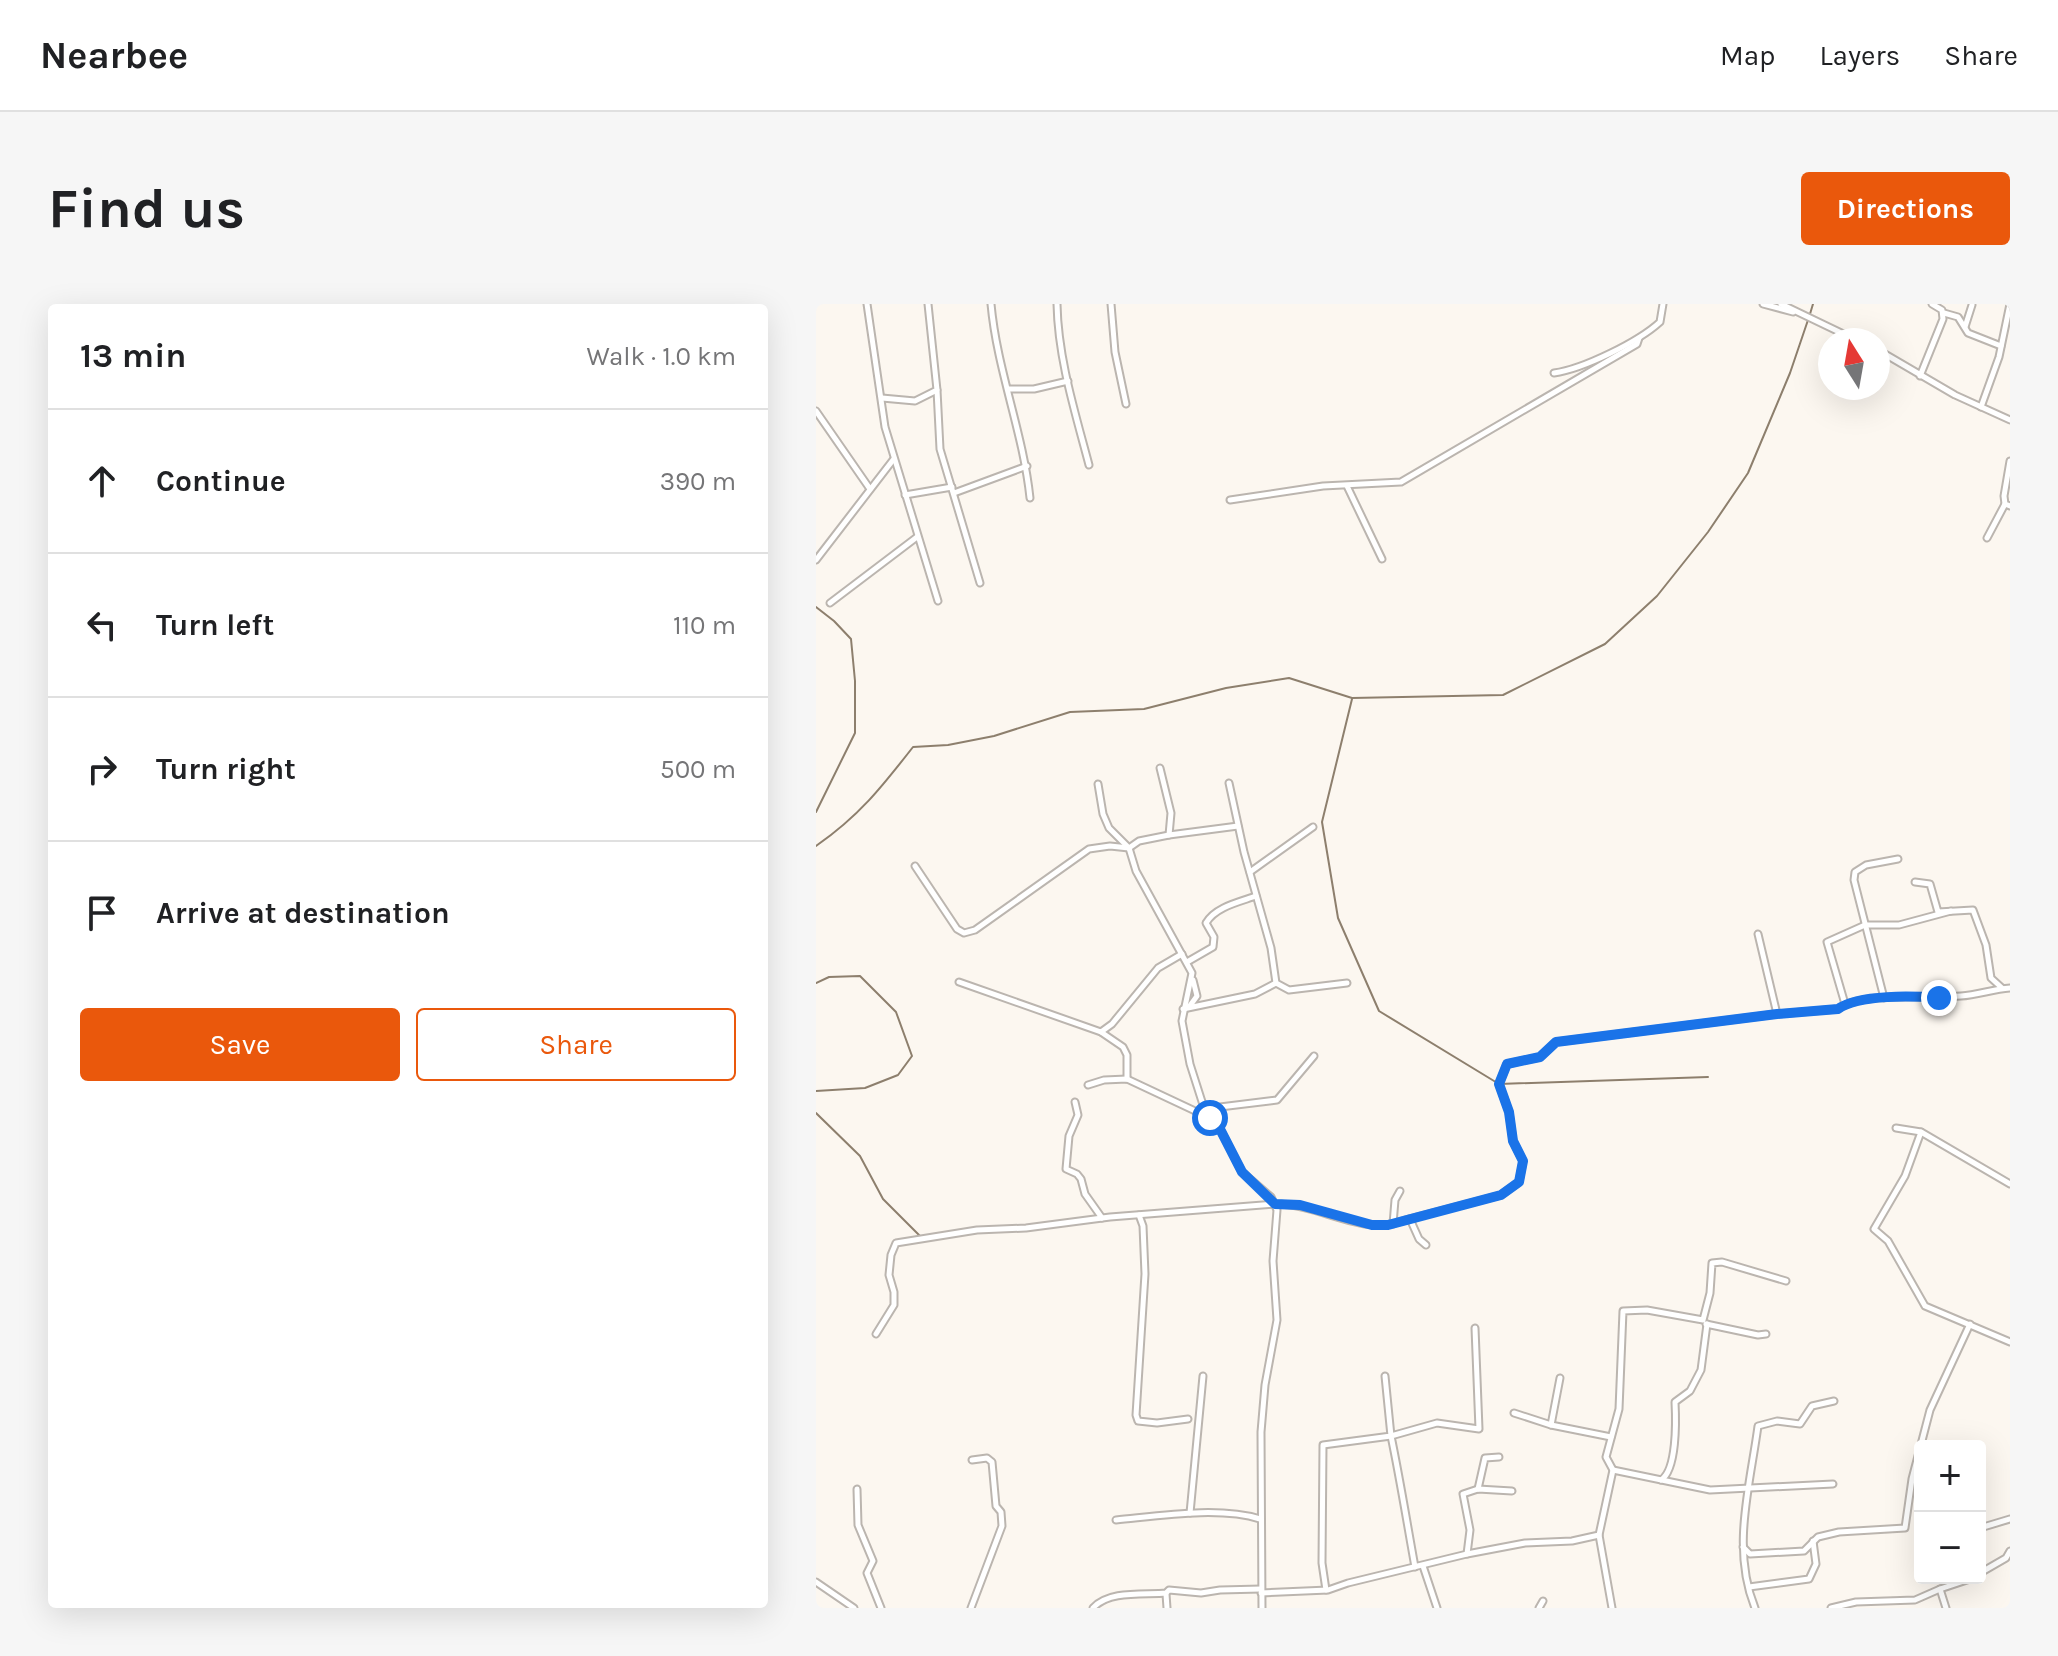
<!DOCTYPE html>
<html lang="en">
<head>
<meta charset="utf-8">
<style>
  body { margin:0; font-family:Karla,sans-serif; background:#f6f6f6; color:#202124 }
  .controls { position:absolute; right:24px; bottom:24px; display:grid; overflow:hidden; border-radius:8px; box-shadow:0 8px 32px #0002 }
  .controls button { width:72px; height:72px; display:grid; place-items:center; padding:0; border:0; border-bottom:2px solid #e0e0e0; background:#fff; color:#202124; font:40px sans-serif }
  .compass { position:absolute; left:1002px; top:24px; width:72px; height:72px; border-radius:50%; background:#fff; box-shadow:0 8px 32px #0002; rotate:349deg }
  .stop { position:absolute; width:24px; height:24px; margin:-18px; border:6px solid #1a73e8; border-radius:50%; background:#fff }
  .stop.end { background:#1a73e8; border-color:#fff; box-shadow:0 2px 8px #0008 }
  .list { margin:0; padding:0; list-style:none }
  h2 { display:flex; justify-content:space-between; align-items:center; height:104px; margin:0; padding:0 32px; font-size:34px }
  h2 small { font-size:26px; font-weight:400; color:#757577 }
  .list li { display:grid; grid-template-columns:52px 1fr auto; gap:24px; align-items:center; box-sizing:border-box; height:144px; padding:0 32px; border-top:2px solid #e0e0e0 }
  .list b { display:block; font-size:30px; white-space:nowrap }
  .list em { font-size:26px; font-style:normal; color:#757577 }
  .actions { display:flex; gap:16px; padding:24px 32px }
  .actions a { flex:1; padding:18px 0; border:2px solid #ea580c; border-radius:8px; text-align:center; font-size:28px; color:#ea580c }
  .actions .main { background:#ea580c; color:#fff }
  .icon { flex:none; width:44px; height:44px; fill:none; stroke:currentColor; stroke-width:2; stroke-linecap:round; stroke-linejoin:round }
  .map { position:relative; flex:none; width:1194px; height:1304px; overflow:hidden; border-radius:8px }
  header { display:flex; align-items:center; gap:48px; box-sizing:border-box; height:112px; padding:0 40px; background:#fff; border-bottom:2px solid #e0e0e0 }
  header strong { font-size:38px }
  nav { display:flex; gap:44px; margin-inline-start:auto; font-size:28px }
  .intro { display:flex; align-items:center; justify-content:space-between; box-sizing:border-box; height:192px; padding:0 48px }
  h1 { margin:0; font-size:56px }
  .button { padding:20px 36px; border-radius:8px; background:#ea580c; color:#fff; font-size:28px; font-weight:700 }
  main { display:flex; gap:48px; padding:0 48px }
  aside { flex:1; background:#fff; border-radius:8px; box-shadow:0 8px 32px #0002 }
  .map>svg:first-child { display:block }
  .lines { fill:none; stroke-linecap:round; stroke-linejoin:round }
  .stream { stroke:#8d7f6d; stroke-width:2 }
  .street-casing { stroke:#bbb5af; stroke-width:9 }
  .street { stroke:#fff; stroke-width:5 }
  .route { stroke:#1a73e8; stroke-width:10 }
</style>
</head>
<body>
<header>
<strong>Nearbee</strong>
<nav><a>Map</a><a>Layers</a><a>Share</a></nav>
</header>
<div class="intro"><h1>Find us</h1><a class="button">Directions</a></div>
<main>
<aside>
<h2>13 min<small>Walk · 1.0 km</small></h2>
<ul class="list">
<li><svg class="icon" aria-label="ahead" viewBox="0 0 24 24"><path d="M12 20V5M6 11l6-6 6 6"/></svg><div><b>Continue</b></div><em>390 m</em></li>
<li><svg class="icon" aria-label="left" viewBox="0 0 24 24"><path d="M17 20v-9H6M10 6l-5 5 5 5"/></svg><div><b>Turn left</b></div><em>110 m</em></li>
<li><svg class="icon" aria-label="right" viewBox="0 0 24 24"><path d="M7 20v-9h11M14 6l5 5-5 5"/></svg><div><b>Turn right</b></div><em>500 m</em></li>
<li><svg class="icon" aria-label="arrive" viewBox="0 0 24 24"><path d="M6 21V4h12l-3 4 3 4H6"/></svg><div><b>Arrive at destination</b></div></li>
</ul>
<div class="actions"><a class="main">Save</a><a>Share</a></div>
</aside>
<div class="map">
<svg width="1194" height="1304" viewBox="0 0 1194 1304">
  <rect width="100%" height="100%" fill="#fcf7f0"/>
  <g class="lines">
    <g class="stream">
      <path d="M 994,10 L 997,0"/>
      <path d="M 0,303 L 18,317 L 35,335 L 39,377 L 39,429 L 0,508"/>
      <path d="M 536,395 L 506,518 L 522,614 L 563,707 L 683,780 L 892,773"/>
      <path d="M 0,542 C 43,512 65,484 97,443 L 132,441 L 178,432 L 254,408 L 328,405 L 410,384 L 473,374 L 536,394 L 687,391 L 789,340 L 841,292 L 892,228 L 932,169 L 974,69 L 992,16"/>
      <path d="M 0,679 L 13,673 L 44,672 L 80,708 L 96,752 L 82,771 L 49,784 L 0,787"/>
      <path d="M 0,809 L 44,852 L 67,895 L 105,933"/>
    </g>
    <g class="street-casing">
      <g id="street">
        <path d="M 51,0 L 69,123 L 122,297"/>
        <path d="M 175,0 C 181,66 207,128 214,194"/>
        <path d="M 241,0 C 242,54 259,108 273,161"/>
        <path d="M 295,0 L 299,48 L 310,100"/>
        <path d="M 947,0 L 977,8"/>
        <path d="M 965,0 L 1040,36"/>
        <path d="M 1128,9 L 1142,13 L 1152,29 L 1185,42"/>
        <path d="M 1149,23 L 1156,1"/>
        <path d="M 1062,46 L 1139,91 L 1194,116"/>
        <path d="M 738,69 C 767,65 822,38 844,18 L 847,0"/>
        <path d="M 1104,72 L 1127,15 L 1126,6 L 1116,0"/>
        <path d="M 192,85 L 218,85 L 252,77"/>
        <path d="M 121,86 L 124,145 L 164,279"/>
        <path d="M 66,94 L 99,97 L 121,86 L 112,0"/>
        <path d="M 1165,103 L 1183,53 L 1194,0"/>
        <path d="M 0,107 L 54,185"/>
        <path d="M 1194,157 L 1188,192 L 1189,200 L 1194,202"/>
        <path d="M 531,182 L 566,255"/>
        <path d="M 138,189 L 211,162"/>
        <path d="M 89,191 L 136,183"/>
        <path d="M 414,196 L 507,182 L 585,178 L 821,40 L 823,34"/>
        <path d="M 1171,234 L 1189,200"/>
        <path d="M 0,256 L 77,156"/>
        <path d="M 14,299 L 101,233"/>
        <path d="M 344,464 L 355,509 L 353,531"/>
        <path d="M 413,479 L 428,548 L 455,644 L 460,679 L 473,686 L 531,679"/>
        <path d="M 282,480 L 287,510 L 293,524 L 313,544 L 320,567 L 376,669 L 366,717 L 374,760 L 388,804 L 405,827 L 426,868 L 455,893 L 461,906 L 457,957 L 461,1016 L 449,1081 L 445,1128 L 446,1304"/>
        <path d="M 99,562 L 141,625 L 148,629 L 159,626 L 273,545 L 294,542 L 313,544 L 323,537 L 353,531 L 422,522"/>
        <path d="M 434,568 L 497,523"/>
        <path d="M 1099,578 L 1114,580 L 1122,608 L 1157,606 L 1170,641 L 1175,674 L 1186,684"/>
        <path d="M 942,630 L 961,710"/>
        <path d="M 371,658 L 397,643 L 398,633 L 390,619 C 399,603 423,598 440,592"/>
        <path d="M 143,678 L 285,728 L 296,720 L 342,664 L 366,650"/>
        <path d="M 1068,694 L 1038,576 L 1039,568 L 1050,561 L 1082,555"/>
        <path d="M 1029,700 L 1011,638 L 1049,621 L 1083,621 L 1135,607"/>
        <path d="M 373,703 L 381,692 L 377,676"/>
        <path d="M 367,705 L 439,690 L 460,679"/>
        <path d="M 285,728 L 307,743 L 311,751 L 311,775"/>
        <path d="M 272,781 L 288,776 L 311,775 L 394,814 L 404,803 L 461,796 L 498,752"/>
        <path d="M 259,798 L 262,811 L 253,832 L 250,865 L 261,870 L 265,875 L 269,890 L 286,914"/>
        <path d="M 1080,824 L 1105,828 L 1194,880"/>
        <path d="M 1105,828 L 1089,872 L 1058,925 L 1072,937 L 1109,1002 L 1194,1038"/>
        <path d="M 323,911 L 327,922 L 329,970 L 320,1111 L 322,1117 L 341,1119 L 372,1115"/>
        <path d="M 593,915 L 685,891 L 703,878 L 707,857 L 697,837 L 693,808 L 683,780 L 691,760 L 724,753 L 740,738 L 961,710 L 1022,705 C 1047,687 1114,695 1145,692 C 1162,691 1177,685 1194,684"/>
        <path d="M 577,920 L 579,896 L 584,887"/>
        <path d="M 890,1020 L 942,1031 L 950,1030"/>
        <path d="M 60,1030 L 78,1001 L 78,988 L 73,971 L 75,951 L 80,939 L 161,926 L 210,924 L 294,913 L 459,900 C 494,900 524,918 557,921 C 570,923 581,918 594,915 L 603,935 L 610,941"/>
        <path d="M 698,1109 L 735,1121 L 795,1133"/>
        <path d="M 735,1121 L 744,1074"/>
        <path d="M 797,1166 L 894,1186 L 1017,1180"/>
        <path d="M 845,1176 C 861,1166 860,1117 859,1098 L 874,1087 L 885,1066 L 891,1020"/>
        <path d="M 41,1185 L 42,1221 L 57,1257 L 51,1269 L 65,1304"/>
        <path d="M 662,1185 L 669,1154 L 683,1153"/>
        <path d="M 374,1209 L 387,1072"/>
        <path d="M 300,1216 C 342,1212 403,1202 444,1215"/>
        <path d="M 1164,1224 L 1194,1215"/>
        <path d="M 783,1231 L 796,1304"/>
        <path d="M 927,1243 L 934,1250 L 988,1247 L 1002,1233 L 1023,1228 L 1089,1224 L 1096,1175 L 1114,1106 L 1154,1020"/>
        <path d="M 651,1250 L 654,1226 L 647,1190 L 662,1185 L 696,1187"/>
        <path d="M 607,1262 L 621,1304"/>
        <path d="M 599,1263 C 591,1219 584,1175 575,1132 L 621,1119 L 663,1125 L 659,1024"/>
        <path d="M 1164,1269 L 1190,1254 L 1194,1247"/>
        <path d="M 0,1278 L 38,1304"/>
        <path d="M 933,1283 L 993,1275 L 1000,1260 L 997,1237"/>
        <path d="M 510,1286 L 506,1259 L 507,1141 L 575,1132 L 569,1072"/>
        <path d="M 445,1289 L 512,1286 L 532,1279 L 651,1250 L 709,1239 L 756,1237 L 783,1231 L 797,1166 L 790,1153 L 803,1105 L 807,1007 L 831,1006 L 887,1016 L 894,989 L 896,959 L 906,958 L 970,977"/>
        <path d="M 350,1290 L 351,1304"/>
        <path d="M 155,1304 L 186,1222 L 185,1208 L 180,1202 L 176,1158 L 171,1154 L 156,1156"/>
        <path d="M 277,1304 C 293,1286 328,1291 350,1289 L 353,1286 L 385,1289 L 404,1286 L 445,1285"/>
        <path d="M 723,1304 L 727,1297"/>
        <path d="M 939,1304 C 915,1245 934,1182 942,1122 L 961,1117 L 984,1120 L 996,1102 L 1018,1097"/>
        <path d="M 1015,1304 L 1040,1298 L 1099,1296 L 1124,1285"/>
        <path d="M 1130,1304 L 1124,1285 L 1157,1274"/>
      </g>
    </g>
    <use href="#street" class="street"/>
  </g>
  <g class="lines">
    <path class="route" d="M 394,814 L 405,827 L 426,868 L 459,900 L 484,901 L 556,921 L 572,921 L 685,891 L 703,878 L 707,857 L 697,837 L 693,808 L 683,780 L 691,760 L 724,753 L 740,738 L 961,710 L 1022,705 C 1043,690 1098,692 1123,694"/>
  </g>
</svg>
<div class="controls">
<button>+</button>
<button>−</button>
</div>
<svg class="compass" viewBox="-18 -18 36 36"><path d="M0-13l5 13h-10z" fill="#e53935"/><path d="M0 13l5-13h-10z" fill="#757577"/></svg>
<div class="stop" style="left:394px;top:814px"></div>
<div class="stop end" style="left:1123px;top:694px"></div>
</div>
</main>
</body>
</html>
